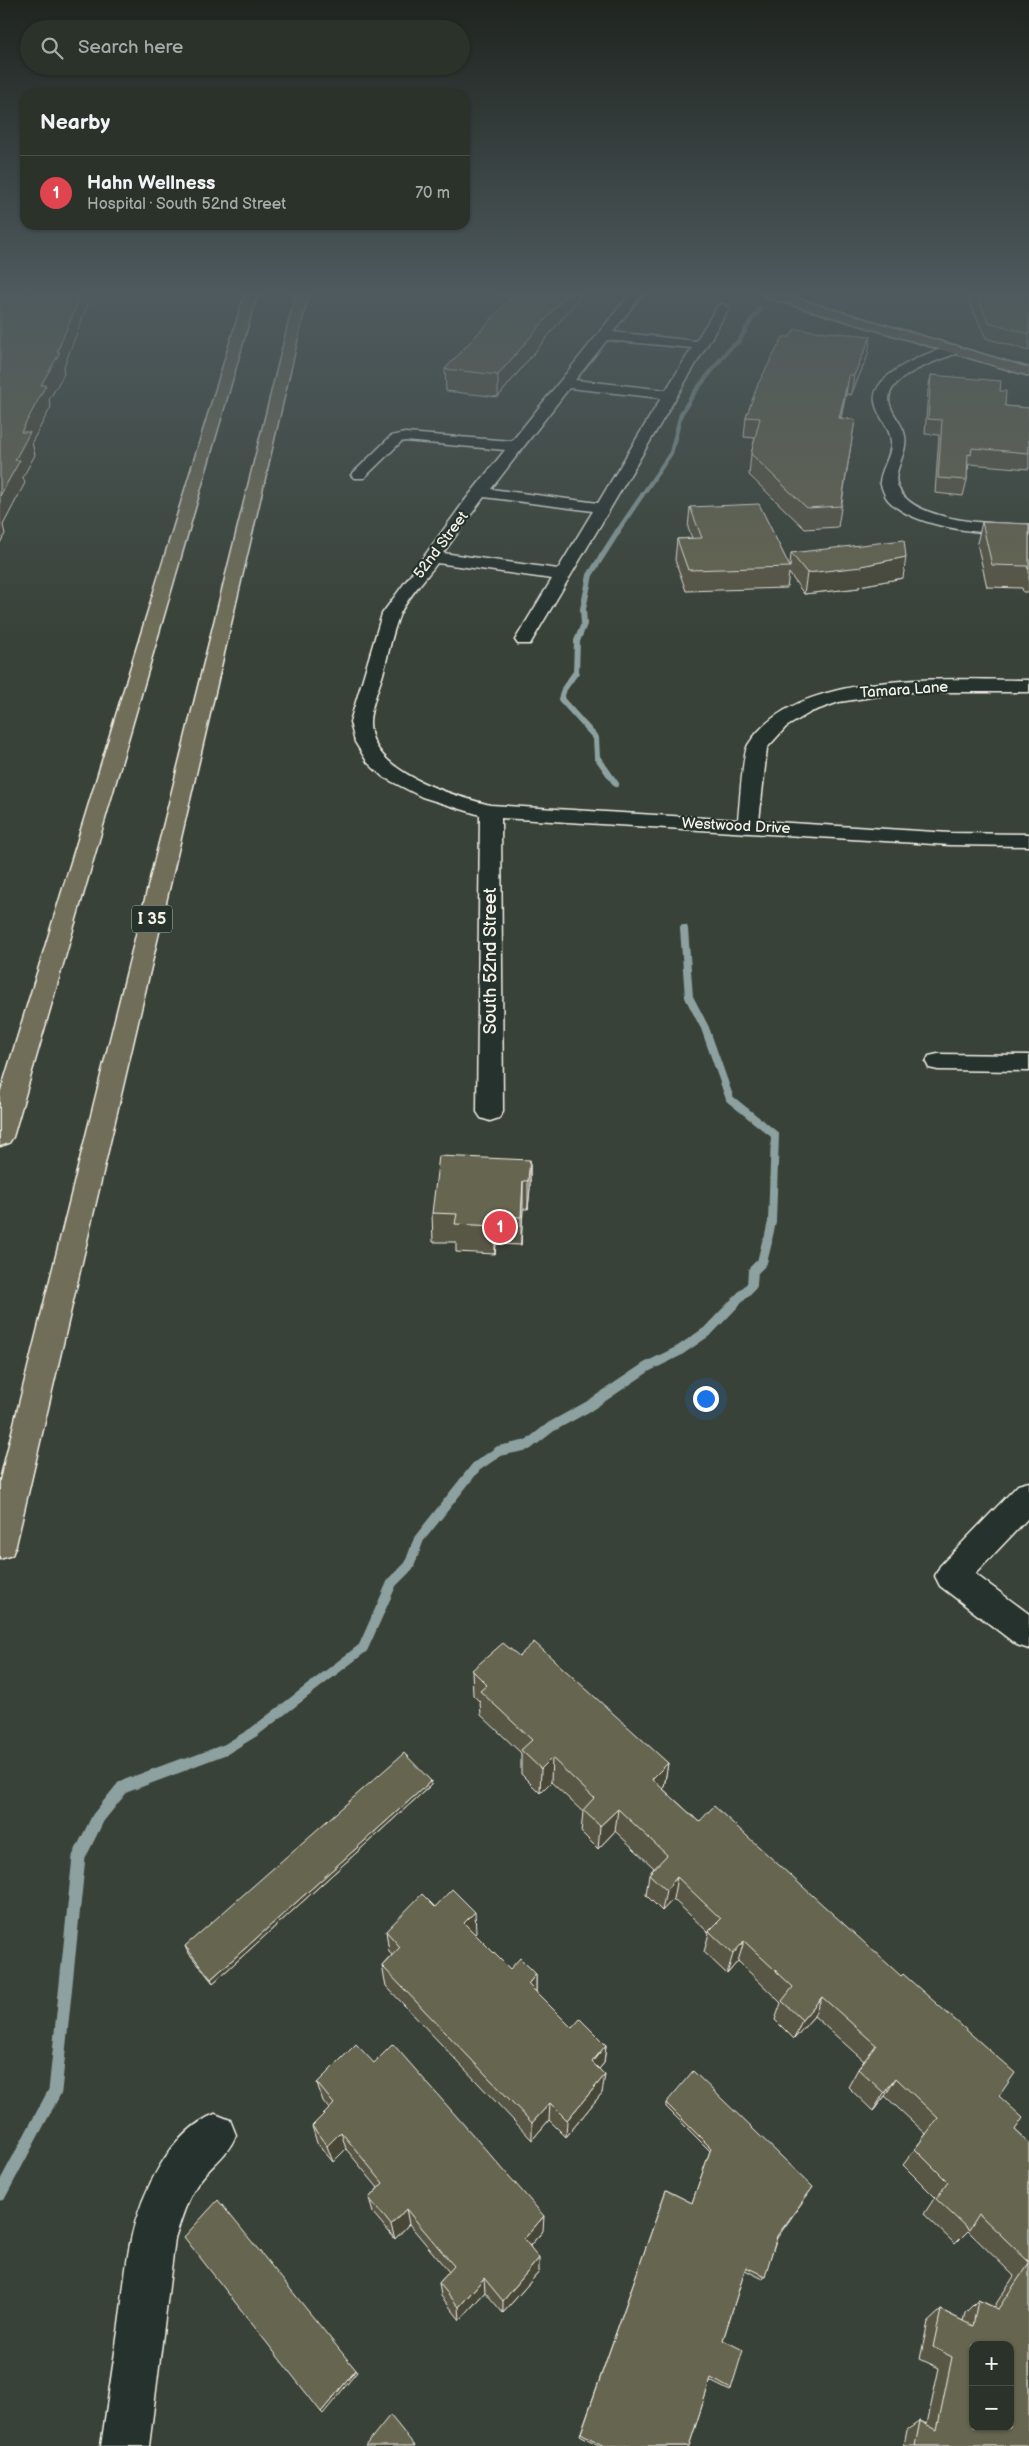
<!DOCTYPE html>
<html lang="en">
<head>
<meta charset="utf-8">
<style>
  body { margin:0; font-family:"Balsamiq Sans",sans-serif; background:#333a32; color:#f1f3f6 }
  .controls { position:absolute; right:15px; bottom:15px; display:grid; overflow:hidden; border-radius:10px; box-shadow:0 1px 4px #0004 }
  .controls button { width:45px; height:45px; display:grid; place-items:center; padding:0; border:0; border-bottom:1px solid #474d47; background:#2b322a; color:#f1f3f6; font:25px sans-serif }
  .you { position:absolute; left:705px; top:1398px; width:18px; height:18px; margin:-12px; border:4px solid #fff; border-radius:50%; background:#1a73e8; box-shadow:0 0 0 8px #1a73e833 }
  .badge { display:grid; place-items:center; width:32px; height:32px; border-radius:50%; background:#ff9aa2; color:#fff; font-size:16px; font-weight:700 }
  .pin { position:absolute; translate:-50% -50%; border:2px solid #fff; box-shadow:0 1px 5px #0006 }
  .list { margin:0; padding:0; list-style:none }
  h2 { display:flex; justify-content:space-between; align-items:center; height:65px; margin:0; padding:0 20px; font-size:21px }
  h2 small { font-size:16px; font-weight:400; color:#a6aaa8 }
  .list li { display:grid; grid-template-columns:32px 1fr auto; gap:15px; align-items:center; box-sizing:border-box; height:75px; padding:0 20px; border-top:1px solid #474d47 }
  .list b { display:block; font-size:19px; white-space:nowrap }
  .list p { margin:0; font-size:16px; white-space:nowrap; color:#a6aaa8 }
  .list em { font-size:16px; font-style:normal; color:#a6aaa8 }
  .icon { flex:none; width:28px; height:28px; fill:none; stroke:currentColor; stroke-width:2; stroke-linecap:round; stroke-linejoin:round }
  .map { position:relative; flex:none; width:1029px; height:2446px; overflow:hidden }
  .search { position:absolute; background:#2b322a; box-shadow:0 1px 4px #0004; left:20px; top:20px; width:450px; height:55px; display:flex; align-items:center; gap:12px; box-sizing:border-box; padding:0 18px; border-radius:28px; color:#a6aaa8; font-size:19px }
  .panel { position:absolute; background:#2b322a; box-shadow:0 1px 4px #0004; left:20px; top:90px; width:450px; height:140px; border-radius:15px }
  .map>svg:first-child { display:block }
  .built { fill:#464c3f }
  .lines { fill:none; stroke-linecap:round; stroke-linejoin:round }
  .stream-far4 { stroke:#8da1a0; stroke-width:4.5 }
  .stream-far3 { stroke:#8da1a0; stroke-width:6 }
  .stream-far2 { stroke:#8da1a0; stroke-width:8 }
  .stream-far1 { stroke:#8da1a0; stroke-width:10 }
  .stream { stroke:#8da1a0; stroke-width:13 }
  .minor-casing { stroke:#f4f1e8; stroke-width:3 }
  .major-casing { stroke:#f4f1e8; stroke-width:3 }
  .highway-casing { stroke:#f4f1e8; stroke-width:3 }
  .minor { fill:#26332d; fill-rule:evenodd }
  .major { fill:#706e59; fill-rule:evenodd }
  .highway { fill:#706e59; fill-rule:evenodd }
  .wall { fill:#585745; stroke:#f4f1e8 }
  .shaded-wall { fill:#474738; stroke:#f4f1e8 }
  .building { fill:#666550; stroke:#f4f1e8; fill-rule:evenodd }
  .labels { text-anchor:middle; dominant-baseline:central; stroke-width:4.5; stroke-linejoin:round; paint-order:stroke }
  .far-street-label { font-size:15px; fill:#f4f1e8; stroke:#26332d }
  .shield { fill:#26332d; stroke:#b6b8b0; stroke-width:1 }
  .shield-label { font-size:16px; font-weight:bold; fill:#f4f1e8 }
  .street-label { font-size:18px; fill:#f4f1e8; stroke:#26332d }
</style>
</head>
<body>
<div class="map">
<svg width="1029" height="2446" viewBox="0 0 1029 2446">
  <rect width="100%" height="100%" fill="#394238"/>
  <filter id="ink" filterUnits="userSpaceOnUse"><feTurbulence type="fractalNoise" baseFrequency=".02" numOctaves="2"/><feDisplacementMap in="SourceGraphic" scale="10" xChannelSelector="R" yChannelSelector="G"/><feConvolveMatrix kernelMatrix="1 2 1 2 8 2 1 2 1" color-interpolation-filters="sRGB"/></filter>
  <g filter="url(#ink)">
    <path class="built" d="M 796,294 L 1029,294 L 1029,363 L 912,328 Z"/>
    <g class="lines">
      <path class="stream-far4" d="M 617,532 L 671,453 L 681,414 L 694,393 L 729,349 L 739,341 L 752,319 L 760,310 L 758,308"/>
      <path class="stream-far3" d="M 616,784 L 597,757 L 596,738 L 561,699 L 564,689 L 576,672 L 577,641 L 584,624 L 583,609 L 590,575 L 618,531"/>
      <path class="stream-far2" d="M 684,929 L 689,997 L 705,1028 L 730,1099 L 775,1135 L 772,1222 L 767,1244"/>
      <path class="stream-far1" d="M 178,1767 L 226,1749 L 254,1732 L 363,1648 L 392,1583 L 409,1566 L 419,1539 L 476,1467 L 499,1451 L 528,1445 L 551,1427 L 589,1406 L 647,1367 L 679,1351 L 708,1331 L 752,1285 L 753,1271 L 762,1262 L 767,1242"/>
      <path class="stream" d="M 0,2194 L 55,2091 L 79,1857 L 98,1818 L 123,1787 L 182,1765"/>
      <g class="minor-casing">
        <g id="minor">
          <path d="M 630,294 L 642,294 L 613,332 L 696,341 L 718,305 L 723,304 L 729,308 L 530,644 L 518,644 L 515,640 L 552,579 L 437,563 C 426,578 406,599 399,616 C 392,634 388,655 383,674 C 379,687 370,709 370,722 C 369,773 452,795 490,805 L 738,820 C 740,805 742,755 748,745 C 796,667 951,680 1029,680 L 1029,692 L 905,692 L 839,702 L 811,712 L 786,727 L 767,748 L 759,821 L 950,833 L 1029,834 L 1029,846 L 950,845 L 501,818 L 503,1112 L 499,1118 L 490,1121 L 481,1118 L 477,1112 L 480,815 L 422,797 L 383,777 L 368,763 L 355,742 L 350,722 L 382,614 L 466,499 L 505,450 L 405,441 L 401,442 L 364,478 L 354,478 L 351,475 L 391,436 L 405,433 L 512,441 ZM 607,340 L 692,348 L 666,390 L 575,380 ZM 569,388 L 661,398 L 598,503 L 491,489 ZM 484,497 L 593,511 L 558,569 L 443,553 Z"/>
          <path d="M 955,345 L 962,349 L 960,352 C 940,360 881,377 890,405 C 893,416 903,424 905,436 C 908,453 893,470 897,484 C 908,523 996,524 1029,525 L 1029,535 C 989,533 917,531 888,500 C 884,495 882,488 880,482 C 881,468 892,456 891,441 C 890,426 877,416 875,402 C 870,373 933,350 955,345 Z"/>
          <path d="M 938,1054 L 1029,1055 L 1029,1071 L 938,1070 L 929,1068 L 926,1062 L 929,1056 Z"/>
          <path d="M 1029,1482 L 1029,1517 L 975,1574 L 1029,1614 L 1029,1649 L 1017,1645 L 940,1586 L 935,1576 L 940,1566 L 1018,1485 Z"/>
          <path d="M 215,2114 L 230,2120 L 236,2135 C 227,2156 216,2161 202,2178 C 188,2195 182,2217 175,2238 L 149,2446 L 101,2446 C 107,2406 113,2366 119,2325 C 123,2297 125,2267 131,2239 C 141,2193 170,2132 215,2114 Z"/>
        </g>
      </g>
      <g class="major-casing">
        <path id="major" d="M 764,294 L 782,294 L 1029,368 L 1029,376 L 766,297 Z"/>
      </g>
      <g class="highway-casing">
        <g id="highway">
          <path d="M 245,294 L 257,294 L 13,1137 L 9,1143 L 0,1146 L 0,1094 Z"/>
          <path d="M 296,294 L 308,294 L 16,1545 L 12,1555 L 0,1559 L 0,1480 Z"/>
        </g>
      </g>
      <use href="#minor" class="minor"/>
      <use href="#major" class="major"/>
      <use href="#highway" class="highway"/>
    </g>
    <g class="wall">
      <path d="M 498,294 L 580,294 L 579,298 L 498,397 L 446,391 L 445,369 L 511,298 Z"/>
      <path d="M 969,294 L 1029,294 L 1029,351 L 986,338 L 968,299 Z"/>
      <path d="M 868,355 L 851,395 L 846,394 L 841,418 L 855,420 L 838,527 L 805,529 L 749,475 L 751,454 L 755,438 L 744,437 L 746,417 Z"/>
      <path d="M 931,375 L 1000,391 L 1005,406 L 1029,408 L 1029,469 L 969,464 L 968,470 L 967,470 L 967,480 L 963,496 L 935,493 L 939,435 L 925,434 L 928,390 Z"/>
      <path d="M 690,507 L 790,567 L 791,553 L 903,578 L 859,586 L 859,588 L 804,594 L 789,573 L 787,588 L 686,591 L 675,560 L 677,539 L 692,538 L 688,528 Z"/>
      <path d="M 982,522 L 1029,524 L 1029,592 L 1023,592 L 1022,588 L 987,587 L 977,543 Z"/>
      <path d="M 530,1160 L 530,1188 L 528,1209 L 523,1209 L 521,1245 L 496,1244 L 495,1254 L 456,1252 L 456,1242 L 433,1242 L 432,1213 Z"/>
      <path d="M 519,1656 L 668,1763 L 664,1787 L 662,1788 L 999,2096 L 1015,2130 L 1029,2143 L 1029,2446 L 904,2446 L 907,2430 L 920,2421 L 927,2424 L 939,2368 L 920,2359 L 928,2322 L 941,2310 L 963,2321 L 965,2313 L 978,2300 L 994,2307 L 1014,2276 L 968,2231 L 955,2244 L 924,2214 L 935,2197 L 903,2165 L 926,2134 L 885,2096 L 873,2111 L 848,2087 L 858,2069 L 864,2061 L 814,2016 L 794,2039 L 775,2020 L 781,2003 L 738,1961 L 727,1974 L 704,1952 L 709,1933 L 673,1899 L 662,1911 L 646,1895 L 649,1874 L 654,1868 L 615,1831 L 598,1849 L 581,1832 L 583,1812 L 551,1782 L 540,1793 L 521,1774 L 521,1753 L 481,1715 L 480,1702 L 473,1695 L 472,1670 Z"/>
      <path d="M 431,1781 L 431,1785 L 213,1983 L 187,1951 L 185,1946 Z"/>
      <path d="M 435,1907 L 476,1933 L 475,1934 L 510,1969 L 536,1974 L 536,1992 L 572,2028 L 606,2045 L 604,2063 L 599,2069 L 602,2093 L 566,2137 L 549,2120 L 532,2140 L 386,1986 L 382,1966 L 392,1955 L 389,1952 L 386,1931 Z"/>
      <path d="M 374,2063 L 543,2231 L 530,2246 L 539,2272 L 503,2313 L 485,2292 L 460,2320 L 441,2296 L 439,2283 L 449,2272 L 409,2224 L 395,2239 L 373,2213 L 369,2198 L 378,2188 L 346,2149 L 333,2162 L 317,2143 L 312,2126 L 329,2109 L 323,2101 L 317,2083 Z"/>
      <path d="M 666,2103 L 813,2187 L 777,2238 L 763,2279 L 745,2270 L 723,2340 L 731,2389 L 730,2391 L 710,2381 L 689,2446 L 600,2446 L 580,2435 L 666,2190 L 692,2203 L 710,2151 L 666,2107 Z"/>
    </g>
    <g class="shaded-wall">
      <path d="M 81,294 L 92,294 L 63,369 L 64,374 L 49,400 L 51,407 L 32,442 L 35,455 L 23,477 L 25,483 L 3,525 L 5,534 L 0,543 L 0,496 L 21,432 L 41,385 L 57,352 Z"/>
      <path d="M 567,294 L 580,294 L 579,298 L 498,397 L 498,375 Z"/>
      <path d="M 871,336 L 868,355 L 851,395 L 854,375 Z"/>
      <path d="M 849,375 L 846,394 L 836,438 L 839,418 Z"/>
      <path d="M 906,557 L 903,578 L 859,586 L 859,588 L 804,594 L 807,573 L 861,566 Z"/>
      <path d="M 530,1160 L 530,1188 L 528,1209 L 528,1181 Z"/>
      <path d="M 523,1181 L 523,1209 L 521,1245 L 521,1217 Z"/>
      <path d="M 496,1216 L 496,1244 L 495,1254 L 495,1226 Z"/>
      <path d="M 552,1758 L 551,1782 L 540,1793 L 541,1769 Z"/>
      <path d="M 668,1763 L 664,1787 L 649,1802 L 652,1779 Z"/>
      <path d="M 431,1781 L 431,1785 L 213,1983 L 211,1979 Z"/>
      <path d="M 618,1809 L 615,1831 L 598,1849 L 600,1826 Z"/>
      <path d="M 677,1877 L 673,1899 L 662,1911 L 666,1890 Z"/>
      <path d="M 475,1912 L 476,1933 L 465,1944 L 464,1923 Z"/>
      <path d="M 744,1941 L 738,1961 L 727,1974 L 733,1954 Z"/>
      <path d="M 536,1974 L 536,1994 L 528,1984 Z"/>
      <path d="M 822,1997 L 814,2016 L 794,2039 L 802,2020 Z"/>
      <path d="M 606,2045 L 604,2063 L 590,2080 L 592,2062 Z"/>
      <path d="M 605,2075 L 602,2093 L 566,2137 L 567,2120 Z"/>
      <path d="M 896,2078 L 885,2096 L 873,2111 L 884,2093 Z"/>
      <path d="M 550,2103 L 549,2120 L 532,2140 L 532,2123 Z"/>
      <path d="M 341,2132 L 346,2149 L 333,2162 L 327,2146 Z"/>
      <path d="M 406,2209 L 409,2224 L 395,2239 L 391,2225 Z"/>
      <path d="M 544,2216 L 543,2231 L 523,2253 L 524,2239 Z"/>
      <path d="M 539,2258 L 539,2272 L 503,2313 L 503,2301 Z"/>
      <path d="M 484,2278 L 485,2292 L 460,2320 L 459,2307 Z"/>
      <path d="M 356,2370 L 357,2372 L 323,2414 L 321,2412 Z"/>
    </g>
    <g class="building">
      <path d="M 0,294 L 81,294 L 57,352 L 60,352 L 41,385 L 46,385 L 21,432 L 30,432 L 15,460 L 20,460 L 0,496 Z"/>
      <path d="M 515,294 L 567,294 L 498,375 L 445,369 Z"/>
      <path d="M 975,294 L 1029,294 L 1029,334 L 989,322 Z"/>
      <path d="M 795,329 L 871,336 L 854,375 L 849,375 L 839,418 L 855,420 L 841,506 L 807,508 L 751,454 L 760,418 L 746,417 L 758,384 L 783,337 L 790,337 Z"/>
      <path d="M 931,375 L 1001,381 L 1000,391 L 1006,391 L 1005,406 L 1029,408 L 1029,453 L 972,448 L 971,455 L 968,454 L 967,480 L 938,478 L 942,420 L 928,419 Z"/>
      <path d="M 759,504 L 790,567 L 688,570 L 677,539 L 702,538 L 690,507 Z"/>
      <path d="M 982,522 L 1029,524 L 1029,569 L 1028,569 L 1027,566 L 992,565 Z"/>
      <path d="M 904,540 L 906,557 L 861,566 L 862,567 L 807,573 L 791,553 Z"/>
      <path d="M 439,1156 L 530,1160 L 528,1181 L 523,1181 L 521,1217 L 496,1216 L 495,1226 L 455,1224 L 457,1214 L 432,1213 Z"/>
      <path d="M 534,1642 L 668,1763 L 652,1779 L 699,1822 L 714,1806 L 901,1976 L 903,1974 L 1015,2073 L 999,2096 L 1023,2118 L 1015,2130 L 1029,2143 L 1029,2262 L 979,2214 L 969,2230 L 936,2199 L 948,2182 L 915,2149 L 938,2118 L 896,2078 L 884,2093 L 858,2069 L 876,2045 L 822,1997 L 802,2020 L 782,2001 L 793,1987 L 744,1941 L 733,1954 L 709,1931 L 721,1919 L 677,1877 L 666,1890 L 649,1874 L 667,1855 L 618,1809 L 600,1826 L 583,1810 L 594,1798 L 552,1758 L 541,1769 L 521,1750 L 532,1740 L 480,1691 L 487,1685 L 472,1670 L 503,1643 L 519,1656 Z"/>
      <path d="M 404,1753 L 431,1781 L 211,1979 L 185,1946 Z"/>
      <path d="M 452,1889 L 475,1912 L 464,1923 L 510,1969 L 520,1958 L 536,1974 L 528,1984 L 572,2028 L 580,2019 L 606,2045 L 592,2062 L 605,2075 L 567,2120 L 550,2103 L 532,2123 L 382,1966 L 400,1947 L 386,1931 L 422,1894 L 435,1907 Z"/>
      <path d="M 356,2044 L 374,2063 L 393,2044 L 544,2216 L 524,2239 L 539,2258 L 503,2301 L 484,2278 L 459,2307 L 439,2283 L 454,2266 L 406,2209 L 391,2225 L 369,2198 L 383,2183 L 341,2132 L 327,2146 L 312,2126 L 334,2104 L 317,2083 Z"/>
      <path d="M 693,2071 L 813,2187 L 777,2236 L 765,2276 L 746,2267 L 723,2340 L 743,2350 L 731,2389 L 711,2378 L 689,2446 L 604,2446 L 581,2433 L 666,2190 L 692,2203 L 711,2148 L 666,2103 Z"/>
      <path d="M 218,2200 L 356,2370 L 321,2412 L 184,2237 Z"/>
      <path d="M 1029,2263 L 1029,2446 L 915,2446 L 920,2421 L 937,2430 L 952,2357 L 933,2347 L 941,2310 L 973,2326 L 978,2300 L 998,2309 ZM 973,2345 L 1010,2345 L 1010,2427 L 973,2427 Z"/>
      <path d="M 390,2415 L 415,2446 L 365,2446 Z"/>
    </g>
  </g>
  <linearGradient id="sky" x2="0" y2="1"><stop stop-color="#1f241f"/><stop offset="0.46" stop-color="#4e5a5e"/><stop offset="1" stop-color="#4e5a5e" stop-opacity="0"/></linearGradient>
  <rect width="1029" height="636" fill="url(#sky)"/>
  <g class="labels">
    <g class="far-street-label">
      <text transform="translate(441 545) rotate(-53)">52nd Street</text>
      <text transform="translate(904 690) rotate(-4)">Tamara Lane</text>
      <text transform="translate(736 826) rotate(3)">Westwood Drive</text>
    </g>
    <rect class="shield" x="132" y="905.5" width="40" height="27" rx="4"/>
    <g class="shield-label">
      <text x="152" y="919">I 35</text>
    </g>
    <g class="street-label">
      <text transform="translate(490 961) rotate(-90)">South 52nd Street</text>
    </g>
  </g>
</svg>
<div class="controls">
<button>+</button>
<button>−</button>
</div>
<div class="you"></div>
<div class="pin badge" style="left:500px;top:1227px;background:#e0444e">1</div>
<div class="search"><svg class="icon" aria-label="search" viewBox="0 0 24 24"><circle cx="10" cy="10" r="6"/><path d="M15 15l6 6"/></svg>Search here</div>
<section class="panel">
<h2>Nearby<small></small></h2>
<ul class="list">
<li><span class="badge" style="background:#e0444e">1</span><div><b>Hahn Wellness</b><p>Hospital · South 52nd Street</p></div><em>70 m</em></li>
</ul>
</section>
</div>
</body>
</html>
